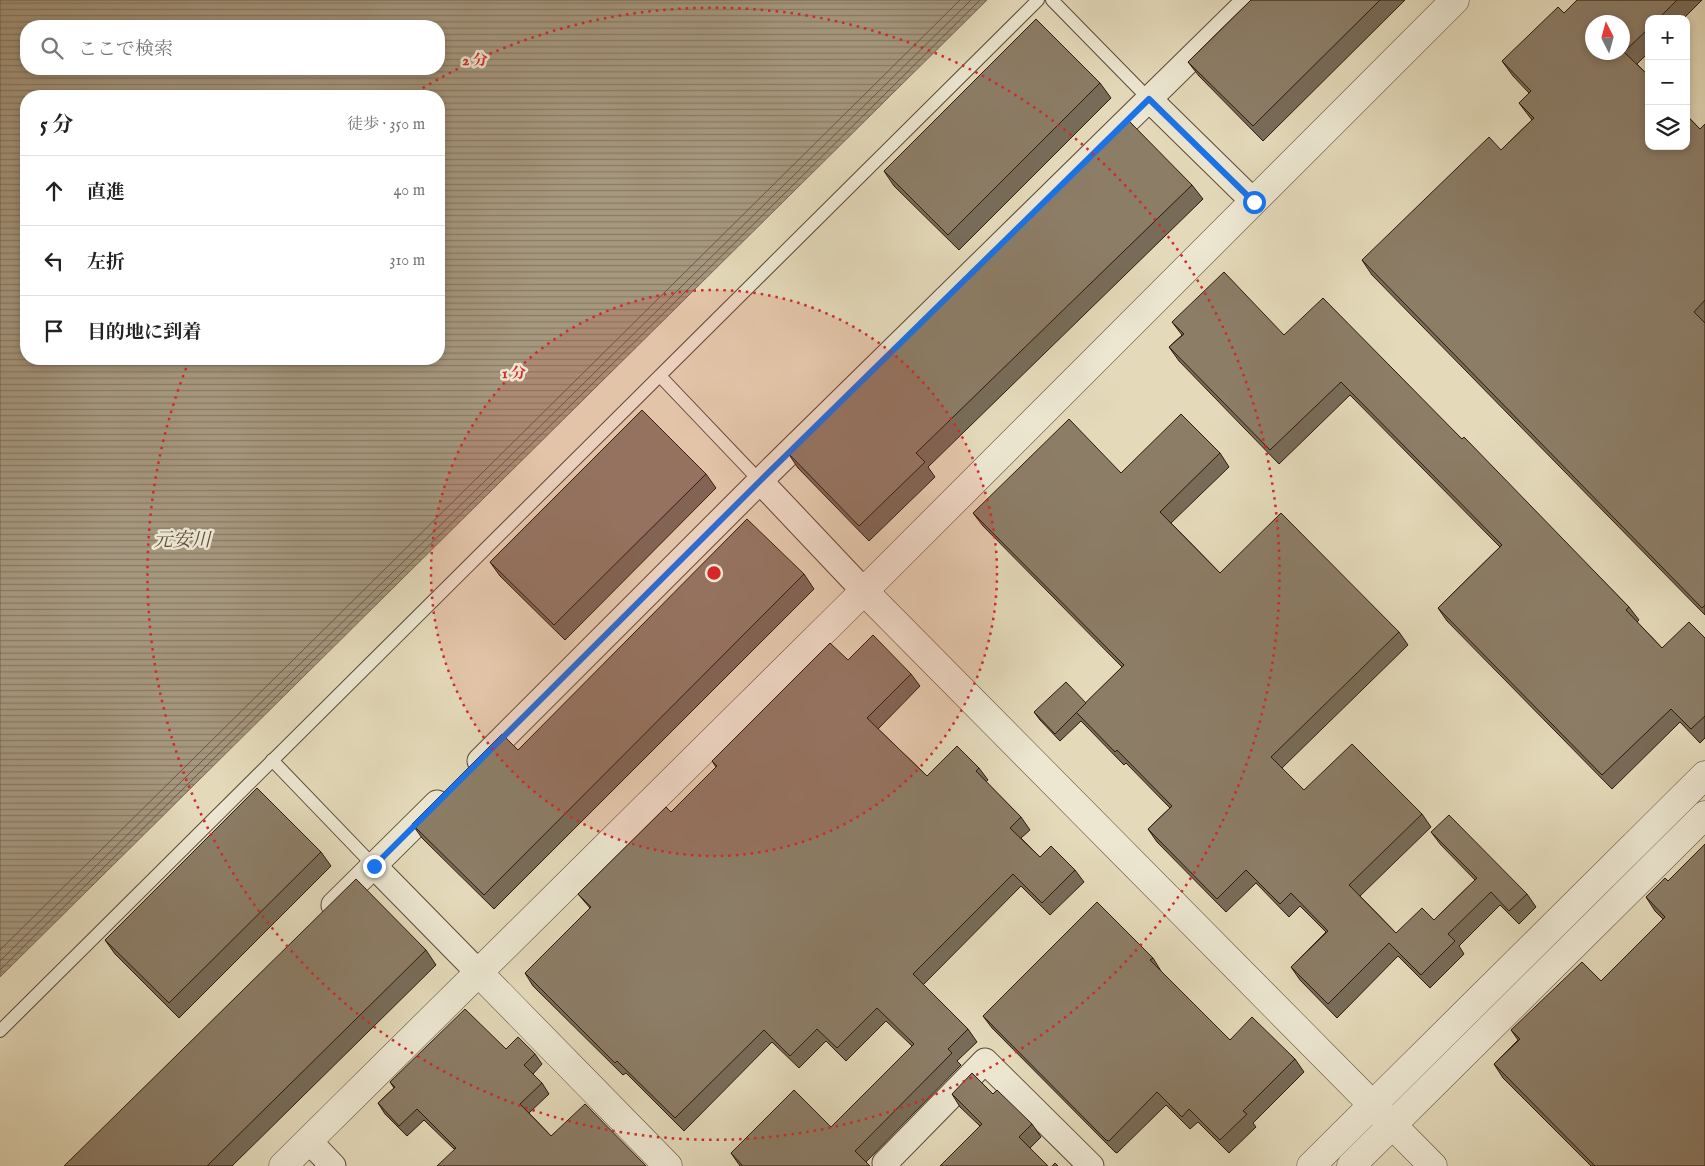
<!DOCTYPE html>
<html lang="ja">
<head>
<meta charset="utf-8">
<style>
  body { margin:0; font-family:"IM FELL English","Noto Serif JP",serif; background:#f2f2f2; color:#222 }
  .controls { position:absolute; right:15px; top:15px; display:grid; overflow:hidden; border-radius:10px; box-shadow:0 2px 8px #0003 }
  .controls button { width:45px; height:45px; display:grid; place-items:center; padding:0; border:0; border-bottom:1px solid #e0e0e0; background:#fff; color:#222; font:25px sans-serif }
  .compass { position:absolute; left:1585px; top:15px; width:45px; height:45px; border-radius:50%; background:#fff; box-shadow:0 2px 8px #0003; rotate:354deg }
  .stop { position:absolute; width:15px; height:15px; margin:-11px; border:4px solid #1a73e8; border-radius:50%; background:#fff }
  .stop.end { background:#1a73e8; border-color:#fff; box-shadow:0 1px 5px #0008 }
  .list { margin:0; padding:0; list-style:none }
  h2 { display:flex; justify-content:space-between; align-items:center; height:65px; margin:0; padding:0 20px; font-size:21px }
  h2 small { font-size:16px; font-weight:400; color:#767676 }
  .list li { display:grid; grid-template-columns:32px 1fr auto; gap:15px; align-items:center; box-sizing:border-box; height:70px; padding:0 20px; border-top:1px solid #e0e0e0 }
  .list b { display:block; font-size:19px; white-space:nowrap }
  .list em { font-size:16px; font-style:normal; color:#767676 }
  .icon { flex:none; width:28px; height:28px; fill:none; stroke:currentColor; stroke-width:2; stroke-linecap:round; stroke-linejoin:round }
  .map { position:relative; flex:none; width:1705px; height:1166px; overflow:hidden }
  .search { position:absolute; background:#fff; box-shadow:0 2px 8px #0003; left:20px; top:20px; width:425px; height:55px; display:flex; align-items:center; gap:12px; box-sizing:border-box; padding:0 18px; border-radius:20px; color:#767676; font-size:19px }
  .panel { position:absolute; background:#fff; box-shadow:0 2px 8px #0003; left:20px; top:90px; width:425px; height:275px; border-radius:20px }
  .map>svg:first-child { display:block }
  .water { fill:url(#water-rules); stroke:#766551; fill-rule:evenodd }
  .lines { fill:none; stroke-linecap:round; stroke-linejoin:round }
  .shore { stroke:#6a5846; stroke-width:1 }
  .service-casing { stroke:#5b4938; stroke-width:14 }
  .minor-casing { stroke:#5b4938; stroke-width:27 }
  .tertiary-casing { stroke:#5b4938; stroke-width:29 }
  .service { stroke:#ede7d2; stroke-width:12 }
  .minor { stroke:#ede7d2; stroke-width:25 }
  .tertiary { stroke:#ede7d2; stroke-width:28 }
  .wall { fill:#786c59; stroke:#2d190d }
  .building { fill:#8c7d67; stroke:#2d190d; fill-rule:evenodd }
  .route { stroke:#1a73e8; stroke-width:6 }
  .ring { fill:none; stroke:#d62828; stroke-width:2.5; stroke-dasharray:2.5 5 }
  .labels { text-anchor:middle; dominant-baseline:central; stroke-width:5; stroke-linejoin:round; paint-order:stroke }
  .water-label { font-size:19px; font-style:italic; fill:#5d4c3b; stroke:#ede7d2 }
  .centre { fill:#d62828; stroke:#ede7d2; stroke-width:2.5 }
  .ring-label { font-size:15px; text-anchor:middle; font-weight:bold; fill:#d62828; stroke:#ede7d2; stroke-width:5; stroke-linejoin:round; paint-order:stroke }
</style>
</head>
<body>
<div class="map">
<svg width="1705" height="1166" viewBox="0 0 1705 1166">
  <defs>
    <pattern id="water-rules" width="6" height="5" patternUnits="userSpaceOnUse" patternTransform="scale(1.25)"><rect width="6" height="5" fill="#a6987f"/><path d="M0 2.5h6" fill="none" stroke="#887b66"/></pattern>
  </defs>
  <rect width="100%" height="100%" fill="#e4daba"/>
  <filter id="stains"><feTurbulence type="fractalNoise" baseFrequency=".004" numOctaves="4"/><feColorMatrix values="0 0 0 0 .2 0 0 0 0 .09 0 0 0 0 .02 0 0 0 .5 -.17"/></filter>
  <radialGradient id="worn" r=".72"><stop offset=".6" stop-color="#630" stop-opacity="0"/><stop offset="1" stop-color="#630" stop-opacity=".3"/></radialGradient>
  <path class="water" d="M 0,0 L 987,0 L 0,977 ZM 26,26 L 439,26 L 439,69 L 26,69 ZM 26,96 L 439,96 L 439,359 L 26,359 Z"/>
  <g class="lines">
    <g class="shore">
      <path d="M 0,950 L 960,0"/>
      <path d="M 0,961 L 971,0"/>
      <path d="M 0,970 L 980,0"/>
    </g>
    <g class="service-casing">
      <g id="service">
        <path d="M 1052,0 L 1149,99"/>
        <path d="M 660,376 L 760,481"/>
        <path d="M 272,760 L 374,866"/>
        <path d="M 0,1031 L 1038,0"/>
      </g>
    </g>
    <g class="minor-casing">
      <g id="minor">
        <path d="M 1149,99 L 1254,202"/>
        <path d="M 760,481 L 864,591"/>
        <path d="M 480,761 L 760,481 L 1250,0"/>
        <path d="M 374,866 L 478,972"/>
        <path d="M 334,905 L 437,803"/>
        <path d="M 309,1141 L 333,1166"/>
        <path d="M 888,1166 L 885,1163 L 985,1061 L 1091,1166"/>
      </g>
    </g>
    <g class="tertiary-casing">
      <g id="tertiary">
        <path d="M 864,591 L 1433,1166"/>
        <path d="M 478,972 L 668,1166"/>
        <path d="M 283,1166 L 864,591 L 1455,0"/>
        <path d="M 1311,1166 L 1705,775"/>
        <path d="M 1351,1166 L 1705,815"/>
      </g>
    </g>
    <use href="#service" class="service"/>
    <use href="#minor" class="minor"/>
    <use href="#tertiary" class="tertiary"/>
  </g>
  <g class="wall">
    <path d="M 1251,0 L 1405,0 L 1263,141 L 1199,76 L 1188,62 Z"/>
    <path d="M 1577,0 L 1702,0 L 1683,19 L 1649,19 L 1649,52 L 1637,64 L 1700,129 L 1705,124 L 1705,615 L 1372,275 L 1362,260 L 1501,150 L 1532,120 L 1519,103 L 1529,93 L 1513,76 L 1502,61 L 1564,13 Z"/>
    <path d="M 1100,83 L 1111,98 L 959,250 L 894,186 L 884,171 Z"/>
    <path d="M 1192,185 L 1203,199 L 928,467 L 935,477 L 869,541 L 798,468 L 788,453 Z"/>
    <path d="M 1172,322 L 1284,335 L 1462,439 L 1629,607 L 1639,620 L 1637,622 L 1662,648 L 1705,638 L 1705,738 L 1700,743 L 1680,722 L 1612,789 L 1447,621 L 1438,608 L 1500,547 L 1350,395 L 1279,464 L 1179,361 L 1169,347 L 1182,335 Z"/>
    <path d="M 1220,453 L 1229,467 L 1171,523 L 1220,573 L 1399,632 L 1408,645 L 1282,768 L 1304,790 L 1422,814 L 1431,827 L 1360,896 L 1396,933 L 1434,920 L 1475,880 L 1441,845 L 1431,832 L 1527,894 L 1536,907 L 1519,924 L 1500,905 L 1459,946 L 1464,954 L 1430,988 L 1398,956 L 1337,1018 L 1300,980 L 1291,967 L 1326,932 L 1300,906 L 1289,917 L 1256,883 L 1226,912 L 1157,842 L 1148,829 L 1170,808 L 1126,763 L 1124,765 L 1085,725 L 1081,721 L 1060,741 L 1040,720 L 1034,712 L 1086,703 L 1122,667 L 983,526 L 973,513 L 1121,473 Z"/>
    <path d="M 706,474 L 716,488 L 565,640 L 500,576 L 490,562 Z"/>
    <path d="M 804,574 L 814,589 L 494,909 L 422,838 L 412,824 L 518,750 Z"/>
    <path d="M 848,660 L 911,674 L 920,686 L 878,729 L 927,776 L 979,768 L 988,780 L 986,782 L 1021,817 L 1030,830 L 1021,838 L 1040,857 L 1075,870 L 1084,882 L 1050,915 L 1021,886 L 923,985 L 968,1029 L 977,1042 L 957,1061 L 961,1065 L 866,1162 L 870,1166 L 740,1166 L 731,1153 L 831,1127 L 912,1046 L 886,1021 L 846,1061 L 826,1041 L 799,1068 L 772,1042 L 684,1131 L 626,1073 L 623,1075 L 533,986 L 525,973 L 590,908 L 578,894 L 671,812 L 716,767 L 712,761 Z"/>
    <path d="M 321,852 L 331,866 L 179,1018 L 115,954 L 105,940 Z"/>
    <path d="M 1665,878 L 1705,1166 L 1591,1166 L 1503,1078 L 1494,1064 L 1518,1040 L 1511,1030 L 1601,981 L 1663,919 L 1655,911 L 1646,897 Z"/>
    <path d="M 426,950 L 436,965 L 232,1166 L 64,1166 Z"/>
    <path d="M 1153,958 L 1161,971 L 1230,1040 L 1295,1059 L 1304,1072 L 1253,1123 L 1256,1127 L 1229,1153 L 1198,1122 L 1190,1129 L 1166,1105 L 1117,1153 L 1115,1152 L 992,1028 L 983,1016 Z"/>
    <path d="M 506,1049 L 535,1054 L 542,1064 L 533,1074 L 542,1083 L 549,1094 L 529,1113 L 551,1136 L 646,1166 L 454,1149 L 424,1120 L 407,1136 L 385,1114 L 378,1103 L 394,1088 L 390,1082 Z"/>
    <path d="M 952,1094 L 993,1094 L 1032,1124 L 1041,1137 L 1030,1148 L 980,1126 L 960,1107 Z"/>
  </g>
  <g class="building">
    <path d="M 1251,0 L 1380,0 L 1253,126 L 1188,62 Z"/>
    <path d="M 1577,0 L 1677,0 L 1658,19 L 1649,19 L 1649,28 L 1624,52 L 1649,76 L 1649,146 L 1686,146 L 1686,115 L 1700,129 L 1705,124 L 1705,300 L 1694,312 L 1705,323 L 1705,605 L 1702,608 L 1362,260 L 1489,137 L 1501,150 L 1534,118 L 1519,103 L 1531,91 L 1502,61 L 1558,7 L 1564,13 ZM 1592,22 L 1622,22 L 1622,52 L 1592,52 Z"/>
    <path d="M 1036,19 L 1100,83 L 948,235 L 884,171 Z"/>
    <path d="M 1129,121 L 1192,185 L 916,453 L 925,462 L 859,526 L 788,453 Z"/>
    <path d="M 1224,272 L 1284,335 L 1323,298 L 1462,439 L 1464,437 L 1629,607 L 1626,610 L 1662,648 L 1689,622 L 1705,638 L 1705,716 L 1691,729 L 1671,709 L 1602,775 L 1438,608 L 1502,545 L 1341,382 L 1270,450 L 1169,347 L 1184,334 L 1172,322 Z"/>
    <path d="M 642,410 L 706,474 L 554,625 L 490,562 Z"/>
    <path d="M 1181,414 L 1220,453 L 1160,512 L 1220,573 L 1281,513 L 1399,632 L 1271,757 L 1304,790 L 1352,744 L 1422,814 L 1349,885 L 1396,933 L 1422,908 L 1434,920 L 1477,878 L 1431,832 L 1449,815 L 1527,894 L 1509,911 L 1491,892 L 1448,934 L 1455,941 L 1421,975 L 1389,943 L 1328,1004 L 1291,967 L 1328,931 L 1291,893 L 1280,904 L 1246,870 L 1217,899 L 1148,829 L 1172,806 L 1117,750 L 1115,752 L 1076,712 L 1124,665 L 973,513 L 1069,419 L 1121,473 Z"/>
    <path d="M 747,519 L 804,574 L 484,895 L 412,824 L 502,734 L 518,750 Z"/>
    <path d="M 873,635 L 911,674 L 867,718 L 927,776 L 957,746 L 979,768 L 976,771 L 1021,817 L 1010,828 L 1040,857 L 1051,846 L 1075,870 L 1042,903 L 1013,874 L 913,974 L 968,1029 L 948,1049 L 952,1053 L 855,1151 L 870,1166 L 743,1166 L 731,1153 L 794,1090 L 831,1127 L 914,1044 L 877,1008 L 837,1048 L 817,1029 L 790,1056 L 764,1030 L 675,1118 L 617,1061 L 615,1063 L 525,973 L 591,907 L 578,894 L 666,807 L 671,812 L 717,766 L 712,761 L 830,643 L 848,660 Z"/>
    <path d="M 1066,682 L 1086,703 L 1055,734 L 1034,712 Z"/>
    <path d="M 257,788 L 321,852 L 169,1003 L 105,940 Z"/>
    <path d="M 1705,844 L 1705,1166 L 1595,1166 L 1494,1064 L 1520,1039 L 1511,1030 L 1582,962 L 1601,981 L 1665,917 L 1646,897 L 1665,878 L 1668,881 Z"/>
    <path d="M 356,879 L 426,950 L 207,1166 L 64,1166 Z"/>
    <path d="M 1097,902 L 1153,958 L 1150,960 L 1230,1040 L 1252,1017 L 1295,1059 L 1243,1111 L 1247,1114 L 1220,1140 L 1189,1109 L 1182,1117 L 1157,1092 L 1109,1141 L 1106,1140 L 983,1016 Z"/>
    <path d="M 465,1009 L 506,1049 L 518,1037 L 535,1054 L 524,1065 L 542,1083 L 520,1104 L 551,1136 L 585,1104 L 646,1166 L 437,1166 L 456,1148 L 417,1109 L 399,1126 L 378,1103 L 395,1087 L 390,1082 Z"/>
    <path d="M 972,1073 L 993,1094 L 997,1090 L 1032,1124 L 1019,1137 L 1048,1166 L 940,1166 L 982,1124 L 952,1094 Z"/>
    <path d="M 1055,1163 L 1058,1166 L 1052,1166 Z"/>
  </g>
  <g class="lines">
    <path class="route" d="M 374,866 L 760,481 L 1149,99 L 1254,202"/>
  </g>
  <circle cx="714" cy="573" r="283" fill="#d62828" fill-opacity=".12"/>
  <g class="ring">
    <circle cx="714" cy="573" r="283"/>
    <path d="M410 96A566 566 0 1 1 189 361"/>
  </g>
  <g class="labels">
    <g class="water-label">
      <text x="182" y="541">元安川</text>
    </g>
  </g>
  <circle cx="714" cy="573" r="8" class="centre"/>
  <g class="ring-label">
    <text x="475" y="65">2 分</text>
    <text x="514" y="378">1 分</text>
  </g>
  <rect width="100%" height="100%" filter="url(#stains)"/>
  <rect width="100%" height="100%" fill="url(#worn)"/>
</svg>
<div class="controls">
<button>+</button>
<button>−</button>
<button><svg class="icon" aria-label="layers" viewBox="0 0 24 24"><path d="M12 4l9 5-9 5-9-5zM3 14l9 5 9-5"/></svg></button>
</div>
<svg class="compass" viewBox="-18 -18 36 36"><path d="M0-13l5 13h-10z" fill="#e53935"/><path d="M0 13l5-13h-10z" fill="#767676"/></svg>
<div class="stop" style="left:1254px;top:202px"></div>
<div class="stop end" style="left:374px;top:866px"></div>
<div class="search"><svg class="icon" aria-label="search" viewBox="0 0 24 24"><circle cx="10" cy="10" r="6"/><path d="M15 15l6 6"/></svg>ここで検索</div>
<section class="panel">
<h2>5 分<small>徒歩 · 350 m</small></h2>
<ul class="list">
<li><svg class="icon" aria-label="ahead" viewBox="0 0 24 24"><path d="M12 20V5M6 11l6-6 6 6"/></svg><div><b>直進</b></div><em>40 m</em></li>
<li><svg class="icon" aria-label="left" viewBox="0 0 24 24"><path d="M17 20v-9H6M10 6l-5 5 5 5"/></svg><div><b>左折</b></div><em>310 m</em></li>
<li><svg class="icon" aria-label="arrive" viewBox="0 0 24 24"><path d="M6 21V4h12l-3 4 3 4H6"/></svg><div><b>目的地に到着</b></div></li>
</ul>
</section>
</div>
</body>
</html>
